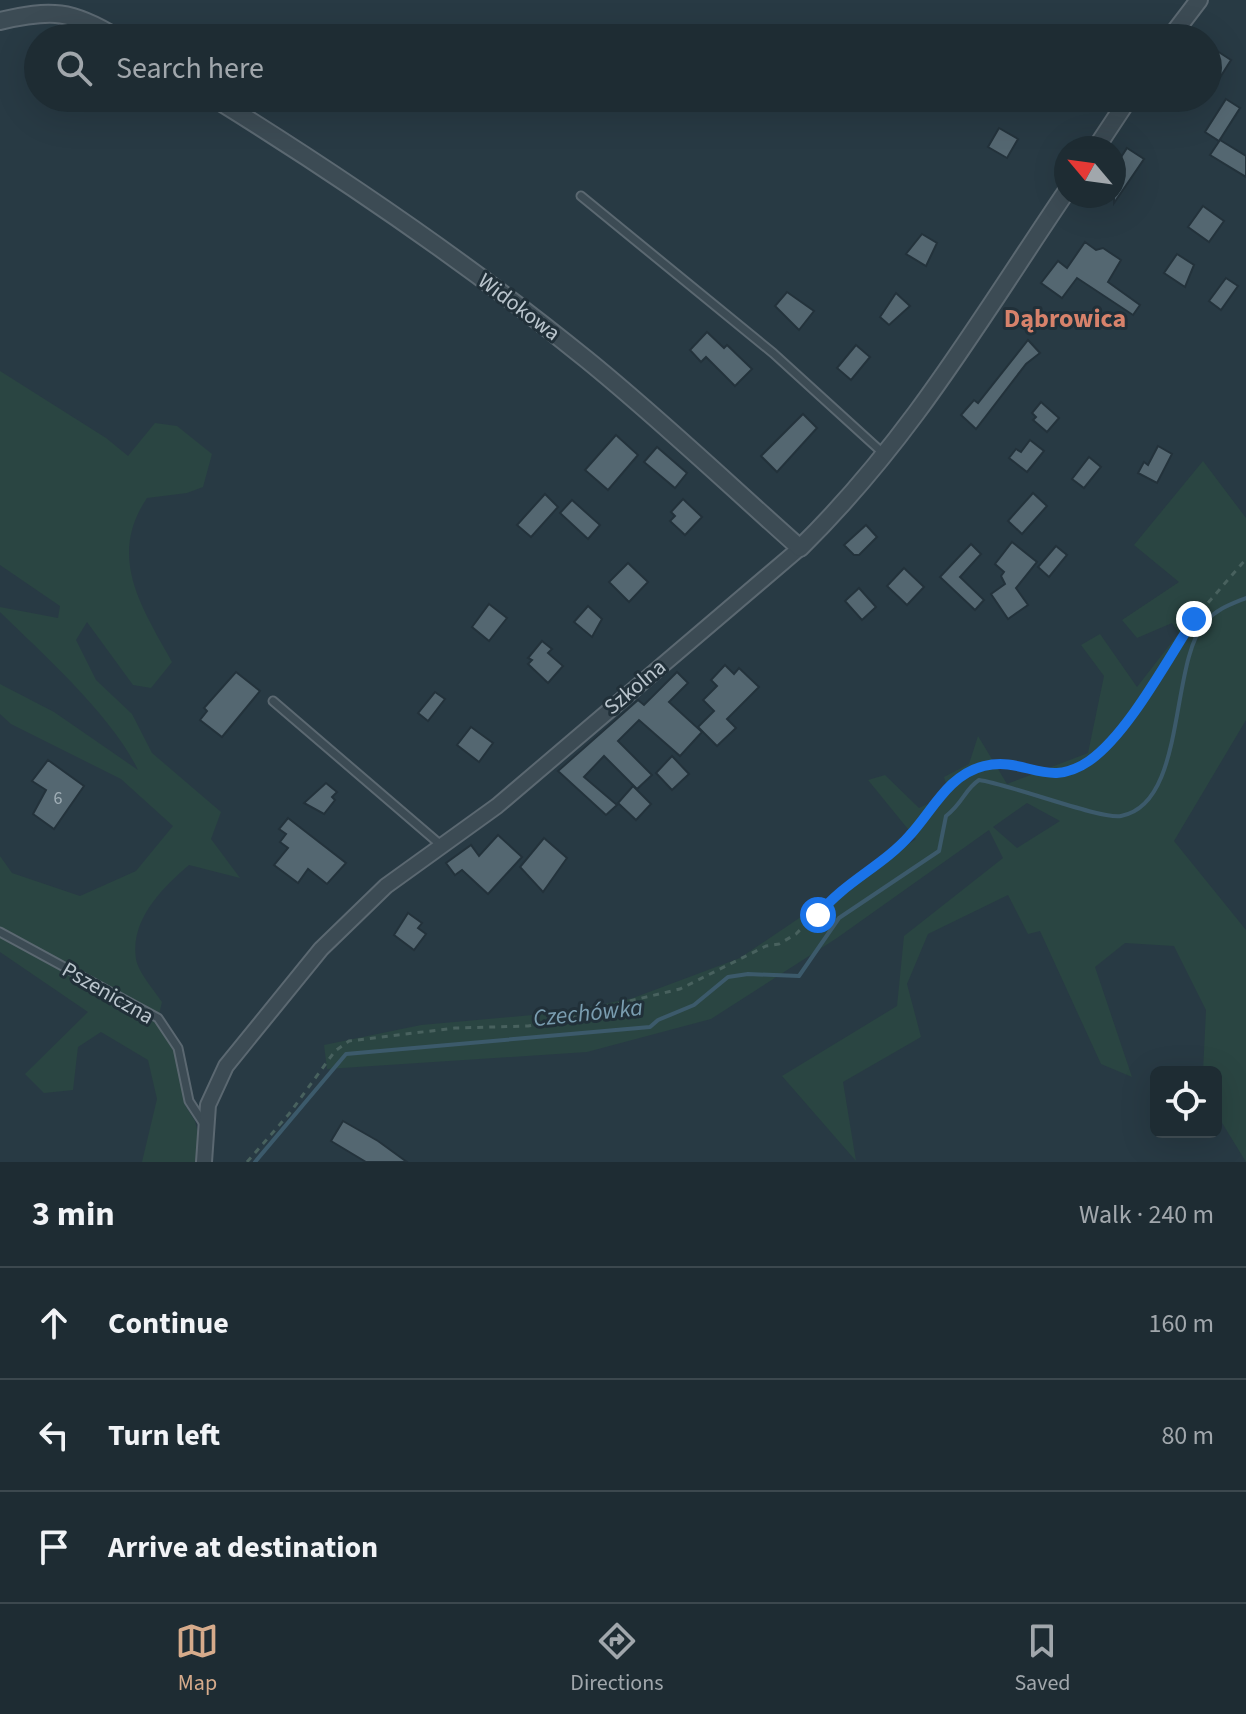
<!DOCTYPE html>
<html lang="en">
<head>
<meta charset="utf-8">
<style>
  body { margin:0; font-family:"Source Sans 3",sans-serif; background:#26343b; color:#f1f3f6 }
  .controls { position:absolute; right:24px; bottom:24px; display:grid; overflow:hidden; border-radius:12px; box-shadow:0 8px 32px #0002 }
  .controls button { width:72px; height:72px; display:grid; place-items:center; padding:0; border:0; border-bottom:2px solid #3c484e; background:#1e2c33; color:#f1f3f6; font:40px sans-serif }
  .compass { position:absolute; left:1054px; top:136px; width:72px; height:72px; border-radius:50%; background:#1e2c33; box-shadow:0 8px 32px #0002; rotate:299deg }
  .stop { position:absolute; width:24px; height:24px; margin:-18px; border:6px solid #1a73e8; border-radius:50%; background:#fff }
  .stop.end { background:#1a73e8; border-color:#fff; box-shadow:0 2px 8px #0008 }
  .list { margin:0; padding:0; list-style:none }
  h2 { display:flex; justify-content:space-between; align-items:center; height:104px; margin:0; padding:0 32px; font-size:34px }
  h2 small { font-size:26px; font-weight:400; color:#a1a7ac }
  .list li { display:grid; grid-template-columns:52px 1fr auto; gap:24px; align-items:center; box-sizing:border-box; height:112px; padding:0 32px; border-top:2px solid #3c484e }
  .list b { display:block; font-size:30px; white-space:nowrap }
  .list em { font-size:26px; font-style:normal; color:#a1a7ac }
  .icon { flex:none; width:44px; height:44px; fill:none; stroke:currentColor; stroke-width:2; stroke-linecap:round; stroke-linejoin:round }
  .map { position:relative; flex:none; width:1246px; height:1162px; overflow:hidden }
  .search { position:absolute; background:#1e2c33; box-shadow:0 8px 32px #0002; left:24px; right:24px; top:24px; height:88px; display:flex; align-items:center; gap:20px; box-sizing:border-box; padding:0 28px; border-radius:44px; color:#a1a7ac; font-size:30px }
  .sheet { height:440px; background:#1e2c33 }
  nav { display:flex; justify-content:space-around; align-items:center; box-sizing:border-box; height:112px; border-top:2px solid #3c484e; background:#1e2c33; font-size:22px; color:#a1a7ac }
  nav a { display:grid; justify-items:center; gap:4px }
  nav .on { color:#d6ab8b }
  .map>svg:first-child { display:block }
  .green { fill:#2a4542; fill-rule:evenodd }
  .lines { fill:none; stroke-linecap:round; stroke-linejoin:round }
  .stream { stroke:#3c5a6b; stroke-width:4 }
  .building { fill:#546771; stroke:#23323b; stroke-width:2 }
  .service-casing { stroke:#5b6871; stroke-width:11 }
  .minor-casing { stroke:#5b6871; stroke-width:18 }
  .tertiary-casing { stroke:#5b6871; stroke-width:20 }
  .path { stroke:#48615e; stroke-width:3; stroke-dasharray:6 6; stroke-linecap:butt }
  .service { stroke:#3c4b54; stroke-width:7 }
  .minor { stroke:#3c4b54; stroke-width:14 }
  .tertiary { stroke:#3c4b54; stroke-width:16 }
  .route { stroke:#1a73e8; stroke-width:10 }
  .labels { text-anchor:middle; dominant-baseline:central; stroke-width:6; stroke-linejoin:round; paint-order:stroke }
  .number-label { font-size:18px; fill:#a0aeb6 }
  .street-label { font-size:22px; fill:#bac5cd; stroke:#213039 }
  .water-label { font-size:24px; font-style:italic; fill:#7a9db0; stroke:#213039 }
  .quarter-label { font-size:26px; font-weight:bold; fill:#d7826b; stroke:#213039 }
</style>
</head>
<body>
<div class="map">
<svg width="1246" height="1162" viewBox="0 0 1246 1162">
  <rect width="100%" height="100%" fill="#283a44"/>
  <g class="green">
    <path d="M 0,371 L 106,438 L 128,456 L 155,423 L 177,426 L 212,454 L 203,487 L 187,493 L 147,498 C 107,557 142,608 172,662 L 151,688 L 133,685 L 87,622 L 76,640 L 96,680 L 132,714 L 152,753 L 221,812 L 211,839 L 240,878 L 189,865 C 162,888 130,920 136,959 C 138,972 154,990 162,1002 L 158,1019 L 174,1052 L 185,1105 L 195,1121 L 200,1141 L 198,1162 L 142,1162 L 157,1099 L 148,1060 L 101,1032 L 78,1047 L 73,1090 L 44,1093 L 25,1074 L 88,1012 L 0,952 L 0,856 L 12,873 L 80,896 L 136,871 L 173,826 L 121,779 L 11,724 L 0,714 L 0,684 L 54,712 L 138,770 C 112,716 44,655 0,612 L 0,607 L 58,618 L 60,606 L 0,565 Z"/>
    <path d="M 1203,461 L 1246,518 L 1246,720 L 1174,841 L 1246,930 L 1246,1162 L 1216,1113 L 1216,1072 L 1203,1072 L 1206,1010 L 1174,946 L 1125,943 L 1095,967 L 1132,1077 L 1101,1064 L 1040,931 L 1028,934 L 1008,895 L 928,934 L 907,984 L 921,1037 L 843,1082 L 856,1161 L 782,1076 L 897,1006 L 904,936 L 1003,858 L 989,830 L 837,938 L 711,1019 L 587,1052 L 327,1069 L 324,1045 L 421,1025 L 565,1012 L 633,998 L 740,958 L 916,839 L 868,780 L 885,775 L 919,808 L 949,794 L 944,777 L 969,764 L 978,736 L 1007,784 L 1088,753 L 1104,676 L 1081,645 L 1100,634 L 1137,687 L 1179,633 L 1172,623 L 1137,638 L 1122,620 L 1179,582 L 1134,545 ZM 1027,803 L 1060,821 L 1017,848 L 993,827 Z"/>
  </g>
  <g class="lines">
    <path class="stream" d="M 255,1162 L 346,1054 L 650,1027 L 658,1020 L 694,1005 L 728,977 L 748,974 L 799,976 L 839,918 L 939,851 L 946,816 C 963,803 965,789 979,780 C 1009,784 1102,820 1121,816 C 1187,804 1169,664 1205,622 C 1217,609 1229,605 1246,598"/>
  </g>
  <g class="building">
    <path d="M 1214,49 L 1231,60 L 1219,79 L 1208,71 L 1208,58 Z"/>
    <path d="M 1226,99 L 1240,108 L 1219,141 L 1205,132 Z"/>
    <path d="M 999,128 L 1018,139 L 1007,158 L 988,147 Z"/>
    <path d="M 1220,140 L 1246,156 L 1246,177 L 1210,155 Z"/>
    <path d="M 1127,148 L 1144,159 L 1114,203 L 1114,168 Z"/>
    <path d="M 1203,206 L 1224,221 L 1209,242 L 1188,227 Z"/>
    <path d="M 922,234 L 937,243 L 926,266 L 906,254 Z"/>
    <path d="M 1085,242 L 1096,250 L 1103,248 L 1121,260 L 1108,282 L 1140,305 L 1133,315 L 1077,278 L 1062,298 L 1041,283 L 1058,261 L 1067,268 Z"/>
    <path d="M 1177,254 L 1194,265 L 1185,287 L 1164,273 Z"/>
    <path d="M 1226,278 L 1238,286 L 1221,310 L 1209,301 Z"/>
    <path d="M 787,292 L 814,311 L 799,330 L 775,306 Z"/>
    <path d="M 896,293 L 910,306 L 889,325 L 880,317 Z"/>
    <path d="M 707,332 L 724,348 L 727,345 L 752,369 L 735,386 L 706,357 L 701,362 L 690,350 Z"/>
    <path d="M 1028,340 L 1040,353 L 1026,364 L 976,429 L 961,415 L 974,400 L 978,403 Z"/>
    <path d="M 856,345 L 870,357 L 851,380 L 837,368 Z"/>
    <path d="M 1041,402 L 1059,418 L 1047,432 L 1033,420 L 1036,417 L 1032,413 Z"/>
    <path d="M 803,414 L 817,428 L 777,472 L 761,456 Z"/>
    <path d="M 616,435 L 638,455 L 608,490 L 585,470 Z"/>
    <path d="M 1030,440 L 1044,451 L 1027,472 L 1009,458 L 1016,449 L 1021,452 Z"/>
    <path d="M 1158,446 L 1172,454 L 1157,483 L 1138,473 L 1144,462 L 1148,465 Z"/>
    <path d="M 657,447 L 687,473 L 675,488 L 644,462 Z"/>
    <path d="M 1089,457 L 1101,467 L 1084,488 L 1072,479 Z"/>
    <path d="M 1033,493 L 1047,506 L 1022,534 L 1008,521 Z"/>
    <path d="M 545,494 L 558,507 L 531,537 L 517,525 Z"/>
    <path d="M 683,499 L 702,517 L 685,535 L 670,521 L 675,516 L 671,512 Z"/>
    <path d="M 572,500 L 600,525 L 588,539 L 560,513 Z"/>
    <path d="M 866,525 L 877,537 L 859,555 L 854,555 L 844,545 Z"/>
    <path d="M 1012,542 L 1037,562 L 1016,588 L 1028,605 L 1008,619 L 991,594 L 1005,584 L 1001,576 L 1004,572 L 995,564 Z"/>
    <path d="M 971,544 L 981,554 L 960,577 L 984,600 L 975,610 L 940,577 Z"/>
    <path d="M 1056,546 L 1067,555 L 1049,577 L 1038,567 Z"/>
    <path d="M 628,563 L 648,582 L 629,602 L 609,582 Z"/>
    <path d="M 904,568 L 924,587 L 907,605 L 887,586 Z"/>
    <path d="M 859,588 L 876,607 L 862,620 L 845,601 Z"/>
    <path d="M 489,604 L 507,618 L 489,641 L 472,627 Z"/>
    <path d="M 588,606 L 602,619 L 592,637 L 574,622 Z"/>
    <path d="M 542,641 L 552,649 L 548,653 L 563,666 L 548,683 L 528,664 L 532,660 L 528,658 Z"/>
    <path d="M 725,665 L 734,674 L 739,668 L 759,687 L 727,719 L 736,728 L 717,746 L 698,727 L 714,711 L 703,700 L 717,686 L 711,680 Z"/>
    <path d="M 236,672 L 260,691 L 222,737 L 200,720 L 207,711 L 204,708 Z"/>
    <path d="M 677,672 L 688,683 L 669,702 L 702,732 L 680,756 L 639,720 L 618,741 L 652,775 L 637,789 L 604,756 L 584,777 L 617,805 L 606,815 L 558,771 L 638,700 L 644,705 Z"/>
    <path d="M 435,692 L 445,699 L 428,721 L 418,713 Z"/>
    <path d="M 471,727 L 493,743 L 479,762 L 457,745 Z"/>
    <path d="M 672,756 L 689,774 L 672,790 L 656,773 Z"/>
    <path d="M 48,760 L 84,786 L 54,829 L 33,814 L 46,790 L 32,781 Z"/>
    <path d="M 326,783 L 337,792 L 332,797 L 335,800 L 324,814 L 304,803 Z"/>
    <path d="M 633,786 L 651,804 L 636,820 L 618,803 Z"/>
    <path d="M 288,818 L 346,863 L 327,884 L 308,869 L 298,883 L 274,865 L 288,848 L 280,842 L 286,834 L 279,829 Z"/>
    <path d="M 498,835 L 522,857 L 488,894 L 462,870 L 455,875 L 446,863 L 471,845 L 479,856 Z"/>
    <path d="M 544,838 L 567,858 L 543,892 L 520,867 Z"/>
    <path d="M 408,913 L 422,923 L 418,928 L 426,934 L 414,950 L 394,935 Z"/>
    <path d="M 343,1121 L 378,1141 L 407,1162 L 366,1162 L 331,1141 Z"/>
  </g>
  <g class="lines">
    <g class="service-casing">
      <g id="service">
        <path d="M 581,196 L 773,353 L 884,454"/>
        <path d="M 273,701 L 442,846"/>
        <path d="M 0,932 L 158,1018 L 178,1048 L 189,1101 L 204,1124"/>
      </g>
    </g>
    <g class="minor-casing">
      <path id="minor" d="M 204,1162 L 208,1105 L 226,1066 L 321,949 L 386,886 L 497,806 L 800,548"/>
    </g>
    <g class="tertiary-casing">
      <g id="tertiary">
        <path d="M 0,21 C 51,9 72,10 117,38"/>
        <path d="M 1170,38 L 1199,0"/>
        <path d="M 214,98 C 343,178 468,263 586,359 C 660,419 729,485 800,548 C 911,439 980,319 1066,192"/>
        <path d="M 1096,148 L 1129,98"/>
      </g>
    </g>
    <path class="path" d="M 247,1162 L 289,1114 L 335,1051 L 349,1041 L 455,1028 L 528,1026 L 581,1016 L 600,1008 L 680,989 L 766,946 L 779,944 L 796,934 L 832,897 L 910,836 L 933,803 L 960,777 L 983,766 L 1007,764 L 1061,775 L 1091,760 L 1111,742 L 1194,619 L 1246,559"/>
    <use href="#service" class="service"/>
    <use href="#minor" class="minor"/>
    <use href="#tertiary" class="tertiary"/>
  </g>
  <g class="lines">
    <path class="route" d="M 818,915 C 844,882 883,866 910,835 C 933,810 948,775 984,766 C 1026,756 1047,790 1089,761 C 1128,734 1167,660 1194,619"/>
  </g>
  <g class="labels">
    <g class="number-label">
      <text x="58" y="798">6</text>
    </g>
    <g class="street-label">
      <text transform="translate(519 307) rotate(37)">Widokowa</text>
      <text transform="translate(635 687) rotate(-40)">Szkolna</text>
      <text transform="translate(108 993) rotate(30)">Pszeniczna</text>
    </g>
    <g class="water-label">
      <text transform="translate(588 1013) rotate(-6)">Czechówka</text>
    </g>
    <g class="quarter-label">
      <text x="1065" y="318">Dąbrowica</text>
    </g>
  </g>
</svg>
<div class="controls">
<button><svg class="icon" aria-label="locate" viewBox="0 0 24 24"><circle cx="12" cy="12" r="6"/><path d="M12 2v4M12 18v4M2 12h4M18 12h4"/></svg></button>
</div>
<svg class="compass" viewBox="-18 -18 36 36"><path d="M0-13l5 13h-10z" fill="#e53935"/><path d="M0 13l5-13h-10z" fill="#a1a7ac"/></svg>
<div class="stop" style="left:818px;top:915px"></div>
<div class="stop end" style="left:1194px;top:619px"></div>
<div class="search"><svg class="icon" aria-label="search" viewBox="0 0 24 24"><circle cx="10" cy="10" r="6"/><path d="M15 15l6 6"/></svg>Search here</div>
</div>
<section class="sheet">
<h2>3 min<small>Walk · 240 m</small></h2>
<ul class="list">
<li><svg class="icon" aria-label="ahead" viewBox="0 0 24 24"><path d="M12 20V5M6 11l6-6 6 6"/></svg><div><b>Continue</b></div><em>160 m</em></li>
<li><svg class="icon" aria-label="left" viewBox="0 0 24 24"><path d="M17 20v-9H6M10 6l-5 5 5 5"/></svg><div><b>Turn left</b></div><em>80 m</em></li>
<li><svg class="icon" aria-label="arrive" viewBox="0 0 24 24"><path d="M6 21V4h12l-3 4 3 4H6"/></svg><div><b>Arrive at destination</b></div></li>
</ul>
</section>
<nav>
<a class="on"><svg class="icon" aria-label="map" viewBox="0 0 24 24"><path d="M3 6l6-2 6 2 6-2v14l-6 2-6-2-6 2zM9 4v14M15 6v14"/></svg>Map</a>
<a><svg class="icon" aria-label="directions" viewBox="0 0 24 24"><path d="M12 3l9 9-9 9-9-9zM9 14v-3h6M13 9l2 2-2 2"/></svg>Directions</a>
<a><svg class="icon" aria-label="saved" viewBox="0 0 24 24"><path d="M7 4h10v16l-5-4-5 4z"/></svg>Saved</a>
</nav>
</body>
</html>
